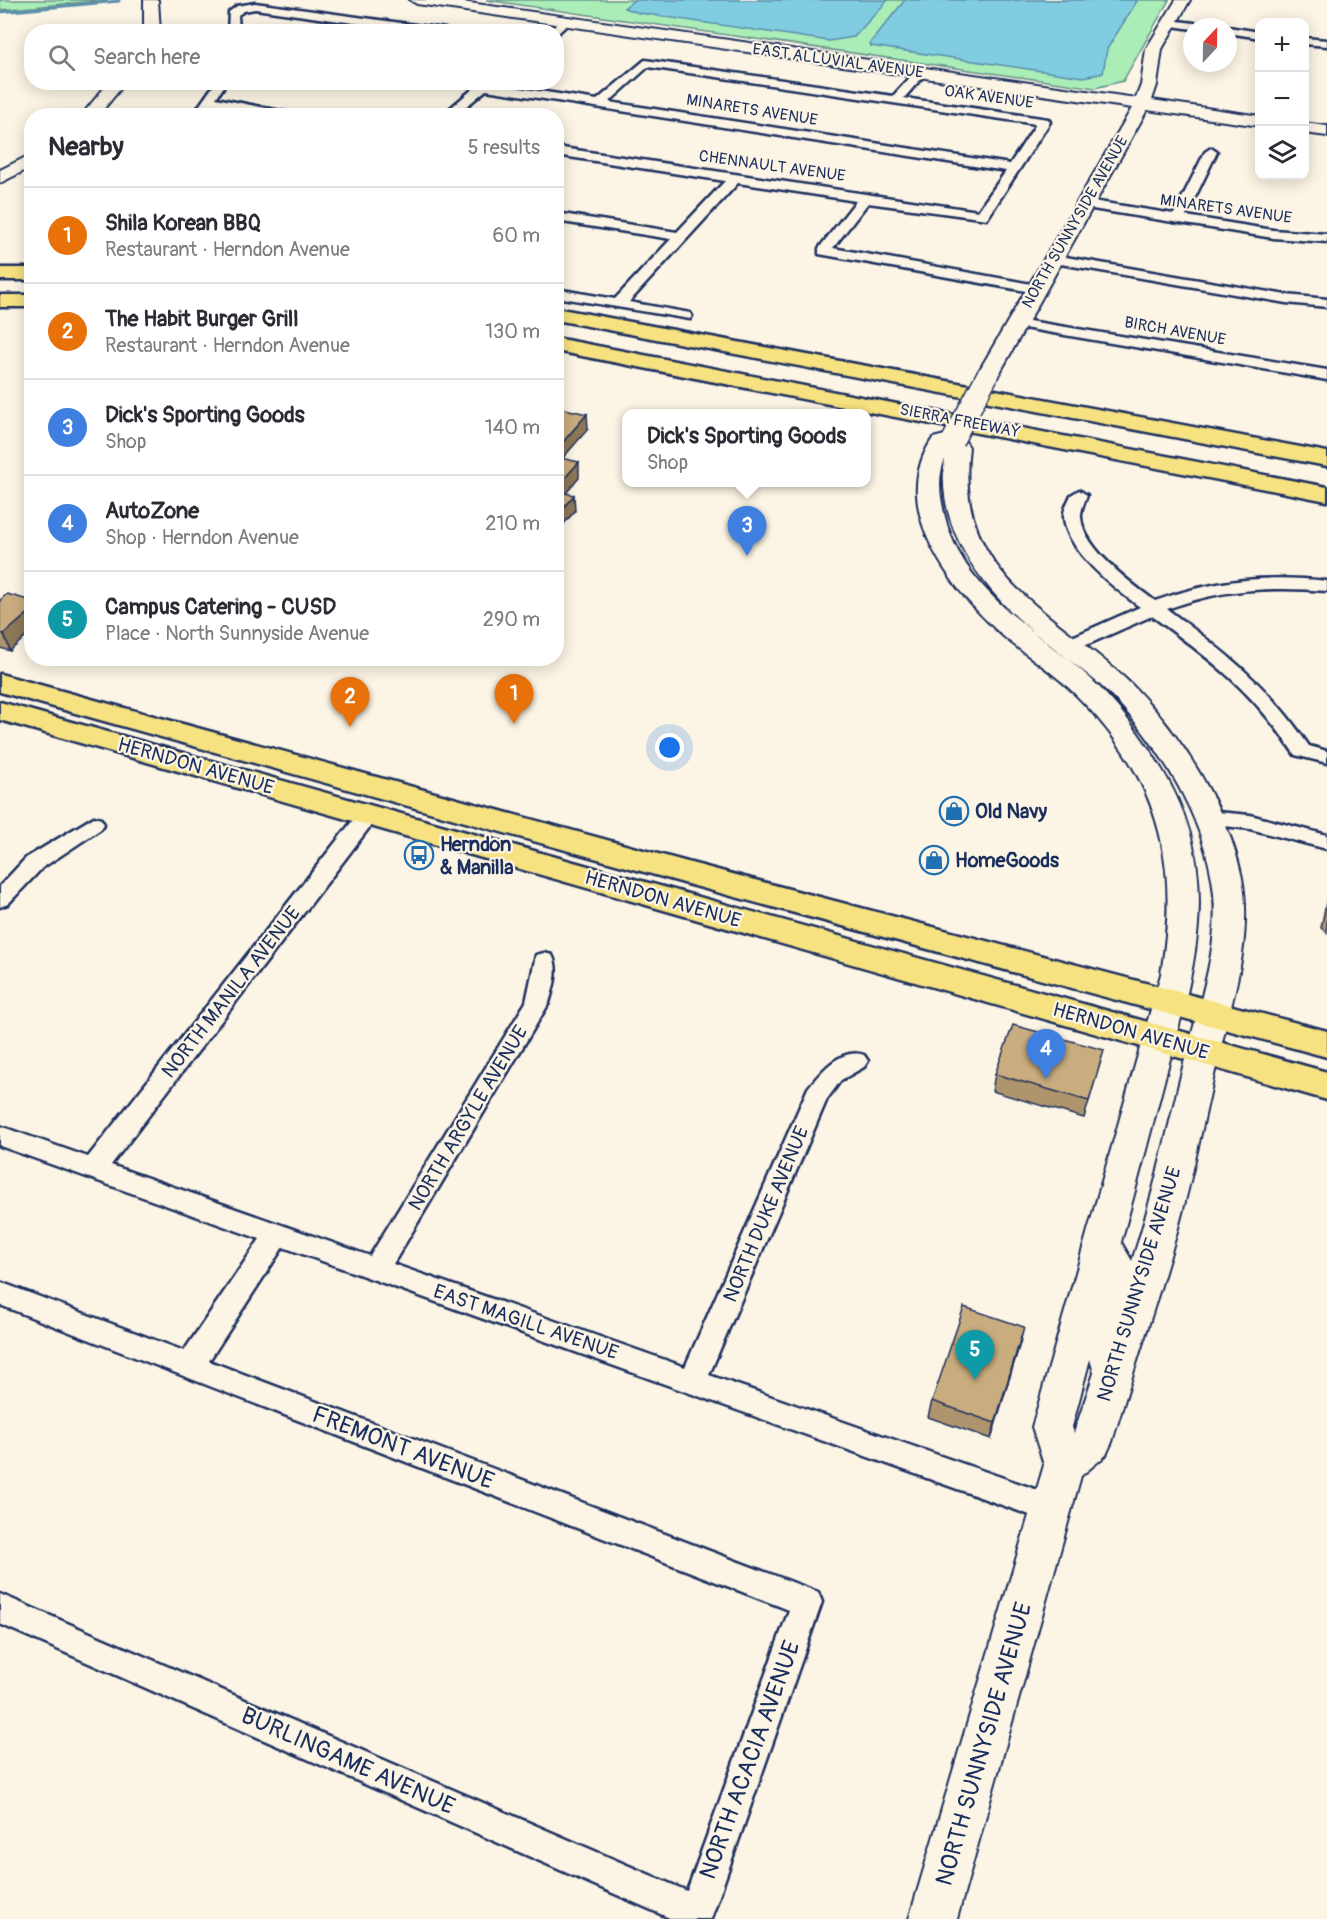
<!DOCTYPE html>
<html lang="en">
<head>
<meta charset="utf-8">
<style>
  body { margin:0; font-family:Pangolin,sans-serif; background:#f7f7f7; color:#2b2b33 }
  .controls { position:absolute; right:18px; top:18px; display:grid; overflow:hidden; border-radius:12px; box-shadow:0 3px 15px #0003 }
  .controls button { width:54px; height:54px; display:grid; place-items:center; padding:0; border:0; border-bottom:2px solid #e1e1e2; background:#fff; color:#2b2b33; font:30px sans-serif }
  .compass { position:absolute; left:1183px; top:18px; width:54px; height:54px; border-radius:50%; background:#fff; box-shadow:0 3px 15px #0003; rotate:22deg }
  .you { position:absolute; left:670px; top:748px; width:21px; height:21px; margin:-15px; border:4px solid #fff; border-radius:50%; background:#1a73e8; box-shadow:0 0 0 9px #1a73e833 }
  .badge { display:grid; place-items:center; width:39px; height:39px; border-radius:50%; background:#111827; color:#fff; font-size:20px; font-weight:700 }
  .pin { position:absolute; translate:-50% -50px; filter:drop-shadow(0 2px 3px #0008) }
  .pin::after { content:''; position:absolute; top:32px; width:21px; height:18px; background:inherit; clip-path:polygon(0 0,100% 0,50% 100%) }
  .popup { position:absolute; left:622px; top:409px; width:249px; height:78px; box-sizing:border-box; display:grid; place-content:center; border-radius:12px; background:#fff; filter:drop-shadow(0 2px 4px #0005); font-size:20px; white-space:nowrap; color:#7c7c81 }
  .popup b { font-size:22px; color:#2b2b33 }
  .popup::after { content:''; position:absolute; left:50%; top:100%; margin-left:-12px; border:12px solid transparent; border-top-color:#fff }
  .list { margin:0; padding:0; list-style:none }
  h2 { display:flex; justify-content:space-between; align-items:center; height:78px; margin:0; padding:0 24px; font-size:26px }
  h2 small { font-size:20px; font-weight:400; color:#7c7c81 }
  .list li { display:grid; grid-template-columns:39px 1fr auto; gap:18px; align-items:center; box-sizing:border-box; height:96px; padding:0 24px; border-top:2px solid #e1e1e2 }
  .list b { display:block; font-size:22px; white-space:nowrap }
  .list p { margin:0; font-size:20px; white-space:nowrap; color:#7c7c81 }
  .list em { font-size:20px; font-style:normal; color:#7c7c81 }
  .icon { flex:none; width:33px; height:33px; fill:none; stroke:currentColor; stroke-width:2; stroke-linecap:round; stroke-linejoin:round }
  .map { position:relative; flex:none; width:1327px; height:1919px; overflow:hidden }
  .search { position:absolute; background:#fff; box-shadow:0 3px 15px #0003; left:24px; top:24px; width:540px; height:66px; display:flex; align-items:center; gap:15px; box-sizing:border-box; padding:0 21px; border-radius:24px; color:#7c7c81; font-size:22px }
  .panel { position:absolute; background:#fff; box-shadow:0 3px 15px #0003; left:24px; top:108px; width:540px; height:558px; border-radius:24px }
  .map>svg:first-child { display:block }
  .green { fill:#aaedb7; stroke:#628e8a; stroke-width:1.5 }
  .water { fill:#80cce0; stroke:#588dac; stroke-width:1.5 }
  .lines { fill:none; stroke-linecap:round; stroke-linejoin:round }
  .stream { stroke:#588dac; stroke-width:3 }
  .street-casing { stroke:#1b2f5e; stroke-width:5 }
  .secondary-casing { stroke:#1b2f5e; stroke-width:4 }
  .primary-casing { stroke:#1b2f5e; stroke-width:5 }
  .highway-casing { stroke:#1b2f5e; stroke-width:5 }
  .street { fill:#fcf5e5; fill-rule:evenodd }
  .secondary { fill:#fcf5e5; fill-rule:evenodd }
  .primary { fill:#f6e281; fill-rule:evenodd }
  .highway { fill:#f6e281; fill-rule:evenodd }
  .secondary-bridge-casing { stroke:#1b2f5e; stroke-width:24; stroke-linecap:butt }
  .secondary-bridge { stroke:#fcf5e5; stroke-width:21 }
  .wall { fill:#ae956d; stroke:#1b2f5e; stroke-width:1.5 }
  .shaded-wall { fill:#8d7959; stroke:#1b2f5e; stroke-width:1.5 }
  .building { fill:#caad7f; stroke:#1b2f5e; stroke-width:1.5 }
  .labels { text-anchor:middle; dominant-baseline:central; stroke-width:4.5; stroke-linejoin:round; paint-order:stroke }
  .far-street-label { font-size:16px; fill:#1b2f5e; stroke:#fcf5e5 }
  .street-label { font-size:20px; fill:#1b2f5e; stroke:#fcf5e5 }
  .poi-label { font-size:20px; font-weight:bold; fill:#1b2f5e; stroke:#fcf5e5; text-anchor:start }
  .near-street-label { font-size:24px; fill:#1b2f5e; stroke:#fcf5e5 }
</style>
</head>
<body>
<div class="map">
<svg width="1327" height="1919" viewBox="0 0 1327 1919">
  <rect width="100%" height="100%" fill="#fcf5e5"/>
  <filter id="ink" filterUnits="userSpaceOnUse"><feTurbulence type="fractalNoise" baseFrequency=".0167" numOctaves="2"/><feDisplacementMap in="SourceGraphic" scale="12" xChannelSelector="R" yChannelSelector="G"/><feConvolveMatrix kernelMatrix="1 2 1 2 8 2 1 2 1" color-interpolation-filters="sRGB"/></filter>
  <g filter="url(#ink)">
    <g class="green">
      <path d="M 0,0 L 107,0 L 0,10 Z"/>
      <path d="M 486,0 L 1169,0 L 1123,81 L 1095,88 Z"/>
    </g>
    <g class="water">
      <path d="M 634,0 L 888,0 L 854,37 L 829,41 L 639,13 L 624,8 Z"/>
      <path d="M 905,0 L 1135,0 L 1137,1 L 1107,49 L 1103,73 L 1083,77 L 871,46 L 870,43 Z"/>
    </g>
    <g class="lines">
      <path class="stream" d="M 0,12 L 119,1"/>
      <g class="street-casing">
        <g id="street">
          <path d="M 255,3 L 445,29 L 450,32 L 417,32 L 255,9 L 244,11 L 238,15 L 239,32 L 228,32 L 229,12 L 237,6 Z"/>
          <path d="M 561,20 L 570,22 L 557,34 L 556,32 L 548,32 Z"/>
          <path d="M 1170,20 L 1202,24 L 1207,27 L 1192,29 L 1166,25 L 1166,21 Z"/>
          <path d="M 1227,27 L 1228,27 L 1260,32 L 1260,38 L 1228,33 Z"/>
          <path d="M 1304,38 L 1327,40 L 1327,46 L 1304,44 Z"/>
          <path d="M 645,60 L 893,96 L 916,71 L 920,70 L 926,73 L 904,98 L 1048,119 L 1050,122 L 987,219 L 868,203 L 833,248 L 1037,285 L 1044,289 L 1037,293 L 819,254 L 819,248 L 856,201 L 738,183 L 629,302 L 690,313 L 692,316 L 690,319 L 556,297 L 556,289 L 615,299 L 671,239 L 556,221 L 556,213 L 677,232 L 725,181 L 556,155 L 556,147 L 978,211 L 1006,171 L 486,90 L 455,116 L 441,116 L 481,82 L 597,100 ZM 648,67 L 1036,124 L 1010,164 L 609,102 Z"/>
          <path d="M 216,82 L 227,82 L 216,98 L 306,116 L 276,116 L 212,105 L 204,116 L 192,116 Z"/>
          <path d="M 1211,148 L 1217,152 L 1186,216 L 1273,230 L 1327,234 L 1327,242 L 1273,238 L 1086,208 L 1079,204 L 1086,200 L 1174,214 L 1205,152 Z"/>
          <path d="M 1054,255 L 1286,295 L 1327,299 L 1327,307 L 1286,303 L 1049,262 L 1049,256 Z"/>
          <path d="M 1017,319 L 1327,370 L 1327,380 L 1012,326 L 1010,323 Z"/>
          <path d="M 1079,490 L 1087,495 C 1085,502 1080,510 1081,518 C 1084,549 1132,584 1155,601 C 1213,580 1267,574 1327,581 L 1327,591 C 1270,586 1220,589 1167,609 C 1226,653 1267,684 1309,746 L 1327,751 L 1327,763 L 1295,755 C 1252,690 1213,661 1152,616 L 1075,650 L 1061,650 L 1059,646 L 1061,642 L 1140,607 C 1115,589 1067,551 1064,518 C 1063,510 1068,502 1071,495 Z"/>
          <path d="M 368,808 L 375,810 L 378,815 L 375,820 L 111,1165 L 370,1256 L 526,1002 L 536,955 L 544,953 L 552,955 C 560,969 553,989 549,1003 L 393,1264 L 685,1367 L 808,1088 C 821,1072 841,1047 864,1055 L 868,1061 L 864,1067 L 841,1080 L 827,1099 L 709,1375 L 1052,1495 L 1062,1499 L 1067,1509 L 1062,1519 L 1052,1523 L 283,1247 L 209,1361 L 818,1592 L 822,1602 L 711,1919 L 672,1919 L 0,1624 L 0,1594 L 687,1891 L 789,1610 L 0,1305 L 0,1282 L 184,1351 L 260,1239 L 0,1146 L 0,1126 L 88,1157 L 361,810 Z"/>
          <path d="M 1206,811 L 1250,815 L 1327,835 L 1327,849 L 1250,829 L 1199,823 L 1196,818 L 1199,813 Z"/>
          <path d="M 94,817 L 101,819 L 104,824 L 101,829 L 42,868 L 8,904 L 0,907 L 0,886 L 26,858 Z"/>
        </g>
      </g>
      <g class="secondary-casing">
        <g id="secondary">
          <path d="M 144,0 L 158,0 L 160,32 L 144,32 Z"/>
          <path d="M 410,0 L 448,0 L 1136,98 L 1141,85 L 1146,49 L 1176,0 L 1190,0 L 1162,49 L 1157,85 L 1152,100 L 1260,116 L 1260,126 L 1147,110 L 998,376 L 995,381 L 979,381 L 976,376 L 1132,108 L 417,4 Z"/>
          <path d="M 109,82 L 126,82 L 98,116 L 81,116 Z"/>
          <path d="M 1304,123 L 1327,126 L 1327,136 L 1304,133 Z"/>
          <path d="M 32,154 L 32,167 L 0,183 L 0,170 Z"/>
          <path d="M 953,433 L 961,435 L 969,447 C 953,579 1055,610 1133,686 C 1182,736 1228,809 1242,878 C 1253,938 1233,997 1219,1054 C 1205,1112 1194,1171 1178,1228 C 1158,1300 1133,1370 1112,1442 L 1106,1455 L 1081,1476 L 957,1919 L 909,1919 L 1044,1465 L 1032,1427 L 1161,974 C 1173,901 1171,837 1135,771 C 1118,740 1095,713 1070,689 C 1049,669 1024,654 1002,635 C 952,590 886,507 933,438 ZM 945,459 C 935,532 986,592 1038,636 C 1064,657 1093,676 1116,700 C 1161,748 1201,814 1212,879 C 1223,943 1198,1006 1183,1067 C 1167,1132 1153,1197 1132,1261 L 1121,1242 C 1137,1185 1152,1127 1167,1070 C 1196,964 1224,870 1161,768 C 1141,735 1119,706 1091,679 C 1037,629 964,594 945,517 C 940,497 937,478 945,459 ZM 1090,1359 L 1094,1373 L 1074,1433 L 1072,1427 Z"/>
        </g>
      </g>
      <g class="primary-casing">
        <g id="primary">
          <path d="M 0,674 L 691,863 L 1327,1031 L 1327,1057 L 691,885 L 0,692 Z"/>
          <path d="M 0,702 L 1327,1072 L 1327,1100 L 0,720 Z"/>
        </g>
      </g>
      <g class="highway-casing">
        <g id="highway">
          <rect x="0" y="268" width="32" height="12"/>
          <rect x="0" y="295" width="32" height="12"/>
          <path d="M 556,308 L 1327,452 L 1327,466 L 556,320 Z"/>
          <path d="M 556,338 L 1327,487 L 1327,501 L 556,351 Z"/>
        </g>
      </g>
      <use href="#street" class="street"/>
      <use href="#secondary" class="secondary"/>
      <use href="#primary" class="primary"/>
      <use href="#highway" class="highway"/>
      <g class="secondary-bridge-casing">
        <path id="secondary-bridge" d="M 953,440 L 987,376"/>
      </g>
      <use href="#secondary-bridge" class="secondary-bridge"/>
    </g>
    <g class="wall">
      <path d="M 0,600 L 10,651 L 0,648 Z"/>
      <path d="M 1327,898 L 1327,933 L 1321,928 Z"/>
      <path d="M 1104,1050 L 1084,1118 L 992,1091 L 995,1074 Z"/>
      <path d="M 1020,1343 L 991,1439 L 928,1417 L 932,1401 Z"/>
    </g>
    <g class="shaded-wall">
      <path d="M 587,414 L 588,429 L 556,466 L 556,450 Z"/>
      <path d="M 579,462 L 579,478 L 556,505 L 556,488 Z"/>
      <path d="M 574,495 L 575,511 L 556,533 L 556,516 Z"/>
      <path d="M 32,610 L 32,631 L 10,651 L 4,634 Z"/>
      <path d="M 1024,1327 L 1020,1343 L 991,1439 L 995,1423 Z"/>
    </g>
    <g class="building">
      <path d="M 556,407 L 587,414 L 556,450 Z"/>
      <path d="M 556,457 L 579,462 L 556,488 Z"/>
      <path d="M 556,491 L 574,495 L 556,516 Z"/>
      <path d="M 7,594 L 32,601 L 32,610 L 4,634 L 0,633 L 0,600 Z"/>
      <path d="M 1013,1025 L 1104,1050 L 1089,1101 L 995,1074 Z"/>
      <path d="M 964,1307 L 1024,1327 L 995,1423 L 932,1401 Z"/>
    </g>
  </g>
  <defs>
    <g id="shop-ring" transform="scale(1.5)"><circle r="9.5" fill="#fcf5e5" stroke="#1f6fb2" stroke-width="1.5"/><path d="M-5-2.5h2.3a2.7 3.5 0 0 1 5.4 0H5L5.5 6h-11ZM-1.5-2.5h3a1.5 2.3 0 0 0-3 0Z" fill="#1f6fb2"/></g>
    <g id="bus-ring" transform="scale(1.5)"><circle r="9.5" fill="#fcf5e5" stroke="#1f6fb2" stroke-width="1.5"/><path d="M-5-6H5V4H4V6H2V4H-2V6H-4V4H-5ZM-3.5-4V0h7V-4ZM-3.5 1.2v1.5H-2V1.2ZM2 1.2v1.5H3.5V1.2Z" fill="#1f6fb2"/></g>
  </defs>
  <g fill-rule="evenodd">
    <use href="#shop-ring" x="954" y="811"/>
    <use href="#bus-ring" x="419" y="855"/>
    <use href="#shop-ring" x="934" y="860"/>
  </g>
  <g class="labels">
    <g class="far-street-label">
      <text transform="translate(838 61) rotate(8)">EAST ALLUVIAL AVENUE</text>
      <text transform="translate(989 97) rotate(8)">OAK AVENUE</text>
      <text transform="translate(752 110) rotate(9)">MINARETS AVENUE</text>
      <text transform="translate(772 166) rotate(8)">CHENNAULT AVENUE</text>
      <text transform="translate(1226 209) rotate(8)">MINARETS AVENUE</text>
      <text transform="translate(1075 222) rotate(-60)">NORTH SUNNYSIDE AVENUE</text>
      <text transform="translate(1175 331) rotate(10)">BIRCH AVENUE</text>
      <text transform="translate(960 421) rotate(11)">SIERRA FREEWAY</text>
    </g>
    <g class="street-label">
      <text transform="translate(196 766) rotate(16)">HERNDON AVENUE</text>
      <text transform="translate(663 899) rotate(16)">HERNDON AVENUE</text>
      <text transform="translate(231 992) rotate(-52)">NORTH MANILA AVENUE</text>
      <text transform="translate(1131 1031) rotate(16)">HERNDON AVENUE</text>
      <text transform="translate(468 1118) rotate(-59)">NORTH ARGYLE AVENUE</text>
      <text transform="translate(766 1214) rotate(-67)">NORTH DUKE AVENUE</text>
      <text transform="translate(1139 1284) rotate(-73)">NORTH SUNNYSIDE AVENUE</text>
      <text transform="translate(526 1322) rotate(19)">EAST MAGILL AVENUE</text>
    </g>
    <g class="poi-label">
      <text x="975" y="811">Old Navy</text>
      <text x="440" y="844">Herndon<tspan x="440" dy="23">&amp; Manilla</tspan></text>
      <text x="955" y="860">HomeGoods</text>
    </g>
    <g class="near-street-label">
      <text transform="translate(403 1448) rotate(21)">FREMONT AVENUE</text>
      <text transform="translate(984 1744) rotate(-74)">NORTH SUNNYSIDE AVENUE</text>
      <text transform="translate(750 1760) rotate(-70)">NORTH ACACIA AVENUE</text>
      <text transform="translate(348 1761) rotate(24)">BURLINGAME AVENUE</text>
    </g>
  </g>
</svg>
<div class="controls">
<button>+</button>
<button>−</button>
<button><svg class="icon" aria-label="layers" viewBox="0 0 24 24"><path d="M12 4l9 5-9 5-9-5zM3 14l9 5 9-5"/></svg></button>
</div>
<svg class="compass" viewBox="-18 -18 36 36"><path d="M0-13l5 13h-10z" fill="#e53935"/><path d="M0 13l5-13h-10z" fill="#7c7c81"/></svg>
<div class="you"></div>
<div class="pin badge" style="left:514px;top:724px;background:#e8710a">1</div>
<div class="pin badge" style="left:350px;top:727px;background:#e8710a">2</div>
<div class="pin badge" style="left:747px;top:556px;background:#3f7fe0">3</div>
<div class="popup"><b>Dick's Sporting Goods</b>Shop</div>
<div class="pin badge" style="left:1046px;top:1079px;background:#3f7fe0">4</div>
<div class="pin badge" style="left:975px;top:1380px;background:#0f9aa8">5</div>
<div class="search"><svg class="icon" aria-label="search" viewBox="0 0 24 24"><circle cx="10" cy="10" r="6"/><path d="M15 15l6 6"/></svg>Search here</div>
<section class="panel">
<h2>Nearby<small>5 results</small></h2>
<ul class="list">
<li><span class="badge" style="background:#e8710a">1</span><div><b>Shila Korean BBQ</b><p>Restaurant · Herndon Avenue</p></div><em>60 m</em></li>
<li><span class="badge" style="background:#e8710a">2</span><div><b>The Habit Burger Grill</b><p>Restaurant · Herndon Avenue</p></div><em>130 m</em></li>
<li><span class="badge" style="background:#3f7fe0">3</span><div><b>Dick's Sporting Goods</b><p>Shop</p></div><em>140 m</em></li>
<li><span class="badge" style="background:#3f7fe0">4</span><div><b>AutoZone</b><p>Shop · Herndon Avenue</p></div><em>210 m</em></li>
<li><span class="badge" style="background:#0f9aa8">5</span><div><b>Campus Catering - CUSD</b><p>Place · North Sunnyside Avenue</p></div><em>290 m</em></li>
</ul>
</section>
</div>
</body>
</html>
